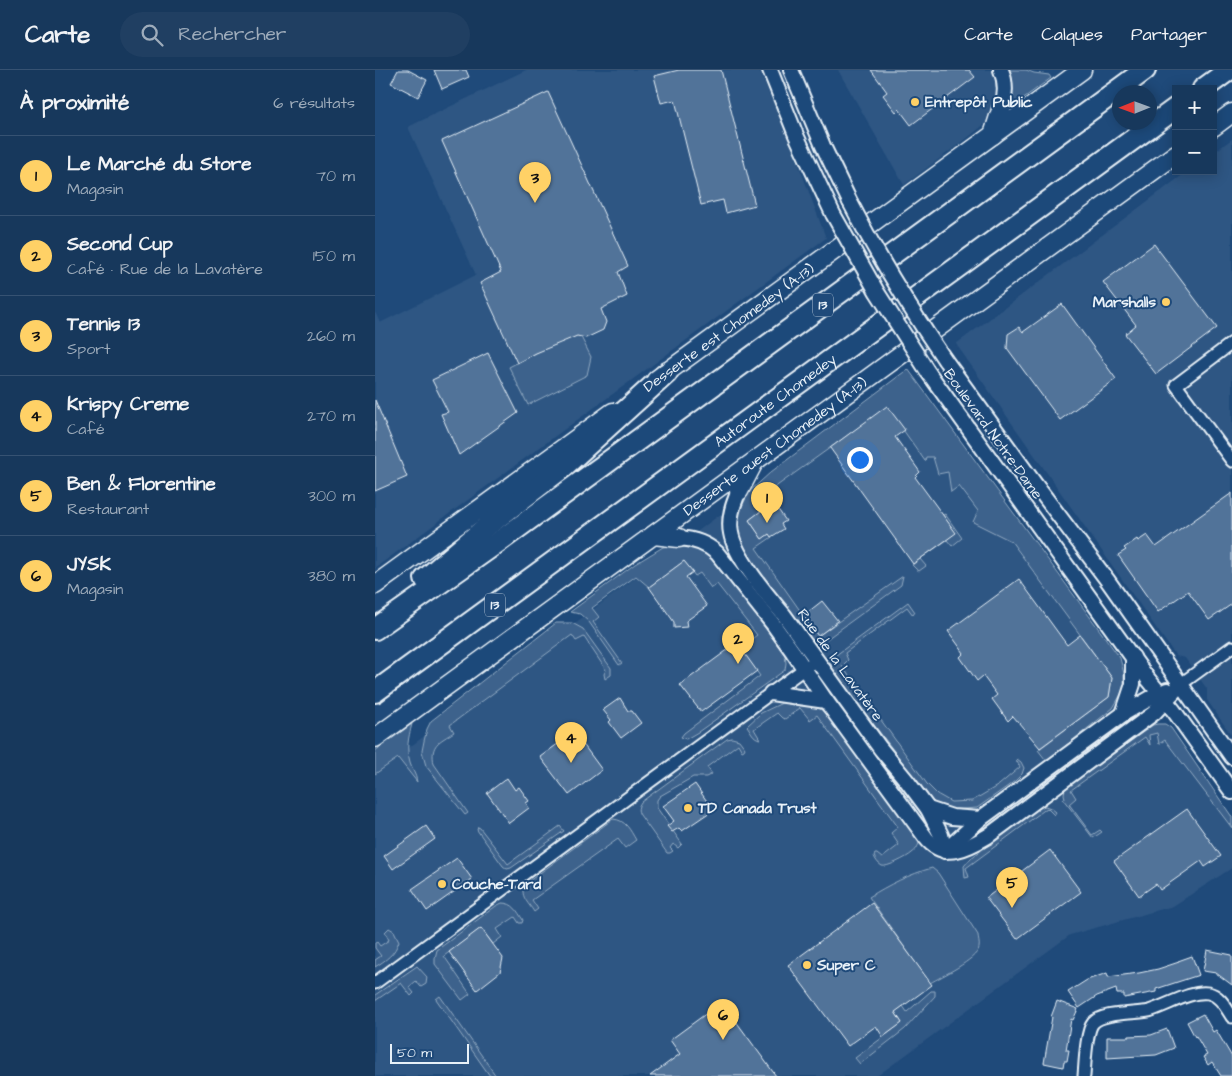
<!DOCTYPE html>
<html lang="fr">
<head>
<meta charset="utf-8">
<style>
  body { margin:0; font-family:"Architects Daughter",sans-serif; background:#203f62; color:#f1f3f6 }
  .controls { position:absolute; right:15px; top:15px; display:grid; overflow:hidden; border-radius:0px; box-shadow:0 2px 12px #0003 }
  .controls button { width:45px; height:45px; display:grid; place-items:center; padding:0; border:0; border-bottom:1px solid #365272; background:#17385c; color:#f1f3f6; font:25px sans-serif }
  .compass { position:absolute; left:737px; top:15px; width:45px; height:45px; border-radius:50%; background:#17385c; box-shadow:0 2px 12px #0003; rotate:269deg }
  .scale { position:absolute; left:15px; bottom:12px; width:79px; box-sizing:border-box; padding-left:5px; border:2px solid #e8f1f8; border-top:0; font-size:14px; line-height:18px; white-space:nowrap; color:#e8f1f8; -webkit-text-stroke:4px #1f4a7a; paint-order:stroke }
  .you { position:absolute; left:484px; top:389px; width:18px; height:18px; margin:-12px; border:4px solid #fff; border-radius:50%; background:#1a73e8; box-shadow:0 0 0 8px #1a73e833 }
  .badge { display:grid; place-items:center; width:32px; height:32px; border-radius:50%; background:#ffd166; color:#111; font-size:16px; font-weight:700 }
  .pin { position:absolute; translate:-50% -41px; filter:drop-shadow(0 1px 2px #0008) }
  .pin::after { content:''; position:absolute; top:26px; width:18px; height:15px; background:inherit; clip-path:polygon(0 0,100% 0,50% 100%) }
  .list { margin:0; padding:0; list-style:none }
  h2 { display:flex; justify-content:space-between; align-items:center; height:65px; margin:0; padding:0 20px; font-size:21px }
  h2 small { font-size:16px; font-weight:400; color:#9eacbb }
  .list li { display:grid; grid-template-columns:32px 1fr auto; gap:15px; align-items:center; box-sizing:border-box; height:80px; padding:0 20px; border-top:1px solid #365272 }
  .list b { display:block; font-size:19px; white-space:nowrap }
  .list p { margin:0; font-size:16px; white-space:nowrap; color:#9eacbb }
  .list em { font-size:16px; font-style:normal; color:#9eacbb }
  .icon { flex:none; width:28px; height:28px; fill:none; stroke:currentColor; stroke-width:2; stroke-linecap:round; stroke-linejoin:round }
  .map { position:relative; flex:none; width:857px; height:1006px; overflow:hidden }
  header { display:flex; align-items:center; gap:30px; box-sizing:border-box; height:70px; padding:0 25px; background:#17385c; border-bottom:1px solid #365272 }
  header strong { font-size:24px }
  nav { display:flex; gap:28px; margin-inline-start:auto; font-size:18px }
  .search { width:350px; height:45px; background:#203f62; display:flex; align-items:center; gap:12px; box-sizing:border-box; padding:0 18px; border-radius:28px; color:#9eacbb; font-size:19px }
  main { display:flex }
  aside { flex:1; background:#17385c }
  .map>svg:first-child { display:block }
  .built { fill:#2e5683 }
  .green { fill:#3c628c; stroke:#92aac2 }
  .building { fill:#517399; stroke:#e8f1f8 }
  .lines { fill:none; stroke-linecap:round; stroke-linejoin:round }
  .minor-casing { stroke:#e8f1f8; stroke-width:15 }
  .tertiary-casing { stroke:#e8f1f8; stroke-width:18 }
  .primary-casing { stroke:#e8f1f8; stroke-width:21 }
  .motorway-casing { stroke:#e8f1f8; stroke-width:24 }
  .minor { stroke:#1f4a7a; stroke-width:11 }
  .tertiary { stroke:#1f4a7a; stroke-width:14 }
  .primary { stroke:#1f4a7a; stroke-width:18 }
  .motorway { stroke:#1f4a7a; stroke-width:20 }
  .tertiary-bridge-casing { stroke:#e8f1f8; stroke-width:18; stroke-linecap:butt }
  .tertiary-bridge { stroke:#1f4a7a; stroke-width:14 }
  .poi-dot { fill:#ffd166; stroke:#1f4a7a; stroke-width:2 }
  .labels { text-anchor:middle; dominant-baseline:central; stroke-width:4; stroke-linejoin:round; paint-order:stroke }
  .shield { fill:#1f4a7a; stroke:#acbfd2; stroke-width:1 }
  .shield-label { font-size:14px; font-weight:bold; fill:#e8f1f8 }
  .poi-label { font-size:15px; font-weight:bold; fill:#e8f1f8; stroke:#1f4a7a; text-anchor:start }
  .street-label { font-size:15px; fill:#e8f1f8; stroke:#1f4a7a }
</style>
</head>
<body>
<header>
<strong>Carte</strong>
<div class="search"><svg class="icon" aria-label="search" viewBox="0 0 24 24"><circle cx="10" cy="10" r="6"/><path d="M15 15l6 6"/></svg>Rechercher</div>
<nav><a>Carte</a><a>Calques</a><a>Partager</a></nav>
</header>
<main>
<aside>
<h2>À proximité<small>6 résultats</small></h2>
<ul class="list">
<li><span class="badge">1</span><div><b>Le Marché du Store</b><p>Magasin</p></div><em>70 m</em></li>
<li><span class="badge">2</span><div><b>Second Cup</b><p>Café · Rue de la Lavatère</p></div><em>150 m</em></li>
<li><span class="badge">3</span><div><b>Tennis 13</b><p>Sport</p></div><em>260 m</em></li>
<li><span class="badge">4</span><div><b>Krispy Creme</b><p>Café</p></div><em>270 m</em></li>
<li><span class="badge">5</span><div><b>Ben &amp; Florentine</b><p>Restaurant</p></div><em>300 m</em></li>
<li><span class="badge">6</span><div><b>JYSK</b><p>Magasin</p></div><em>380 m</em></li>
</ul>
</aside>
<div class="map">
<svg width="857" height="1006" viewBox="0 0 857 1006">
  <rect width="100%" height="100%" fill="#1f4a7a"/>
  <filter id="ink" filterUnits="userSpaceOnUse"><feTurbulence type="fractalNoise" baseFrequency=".02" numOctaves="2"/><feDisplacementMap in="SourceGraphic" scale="10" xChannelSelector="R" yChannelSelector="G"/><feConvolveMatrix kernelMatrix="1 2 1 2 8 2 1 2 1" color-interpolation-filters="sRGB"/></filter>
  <g filter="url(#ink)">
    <g class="built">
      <path d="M 151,0 L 384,0 L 413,66 L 451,168 L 0,498 L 0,242 L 5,253 L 101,205 L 33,57 Z"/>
      <path d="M 463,0 L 621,0 L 624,23 L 620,38 L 614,50 L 610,54 L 591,69 L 529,115 Z"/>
      <path d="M 857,69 L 857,666 L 832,630 L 832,619 L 810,588 L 801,586 L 581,274 L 813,101 L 838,101 L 838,83 Z"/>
      <path d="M 532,309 L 743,599 L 784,658 L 857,754 L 857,798 L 798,836 L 695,865 L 502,1006 L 0,1006 L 0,703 L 335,452 Z"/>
    </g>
    <g class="green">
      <path d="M 633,0 L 651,0 L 659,3 L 674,5 L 676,8 L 639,35 L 636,33 L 637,12 Z"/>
      <path d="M 203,261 L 216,287 L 212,305 L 153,335 L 134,297 Z"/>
      <path d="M 533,299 L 745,588 L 749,604 L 749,619 L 738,638 L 674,689 L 670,689 L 663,680 L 734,627 L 737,608 L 636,471 L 598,452 L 603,441 L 584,416 L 576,422 L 573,402 L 563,404 L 558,387 L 551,387 L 550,391 L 512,337 L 392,423 L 398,432 L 374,450 L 387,469 L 394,464 L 397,467 L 381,478 L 443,566 L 528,506 L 526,515 L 449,571 L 440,572 L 432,566 L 380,497 L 363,470 L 362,447 L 374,422 L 396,402 Z"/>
      <path d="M 570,444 L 587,468 L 577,476 L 572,470 L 545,489 L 551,496 L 544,501 L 541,499 L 537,495 L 580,463 L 568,445 Z"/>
      <path d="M 304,474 L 320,476 L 335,484 L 410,585 L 411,593 L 410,600 L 323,662 L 311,669 L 306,667 L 309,663 L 385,606 L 365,578 L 382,565 L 342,514 L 336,518 L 325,503 L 320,506 L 309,491 L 274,517 L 261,506 L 217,538 L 224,547 L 218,552 L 247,593 L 244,595 L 214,552 L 205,544 L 195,542 L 260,494 L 288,477 Z"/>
      <path d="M 533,532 L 540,542 L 538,545 L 532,537 L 470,583 L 473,590 L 467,596 L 552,714 L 562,724 L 576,732 L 597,731 L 624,715 L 645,697 L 641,690 L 642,689 L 646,692 L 649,698 L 647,704 L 640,711 L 602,738 L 574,740 L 561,736 L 458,601 L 455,591 L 461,585 Z"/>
      <path d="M 181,553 L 197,553 L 208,559 L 236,598 L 236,605 L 230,609 L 229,604 L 231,600 L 209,567 L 201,571 L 197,565 L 75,655 L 79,662 C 64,672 55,674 59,694 L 93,743 L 90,745 L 51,696 L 47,681 L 49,671 L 52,659 L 56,651 Z"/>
      <path d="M 423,631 L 440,635 L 456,648 L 545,769 C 544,774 542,780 537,783 C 533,787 511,798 507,796 C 503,794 500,789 499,786 L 500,784 L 502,784 L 507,788 L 524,775 L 516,763 L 523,757 L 442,645 L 435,650 L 425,638 L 410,649 L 407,648 L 402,643 L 379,659 L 385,669 C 378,668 376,661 372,656 L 386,643 L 407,633 Z"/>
      <path d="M 37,654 C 33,669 31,678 35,693 C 37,700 41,704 42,712 L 23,688 L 0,704 L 0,681 Z"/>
      <path d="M 783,654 L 790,654 L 796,658 L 857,747 L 857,758 L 790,670 L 784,674 L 782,663 L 774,665 L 775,675 L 770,667 L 696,720 L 701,728 L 694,734 L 717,765 L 725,760 L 727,762 L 718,768 L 688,729 L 690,728 L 689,724 L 690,719 L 778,655 Z"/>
      <path d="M 357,668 L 364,670 L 370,678 L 369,680 L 367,681 L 363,674 L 332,697 L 337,704 L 331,707 L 318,707 L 285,726 L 282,730 L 282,738 L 307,774 L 303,778 L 298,774 L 295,778 L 298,781 L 295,783 L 292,783 L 265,745 C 262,740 263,737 266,732 L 352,669 Z"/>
      <path d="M 670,736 L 676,738 L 681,742 L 679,745 L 672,738 L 591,798 L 594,807 L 590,808 L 589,796 L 596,788 L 664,738 Z"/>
      <path d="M 238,749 C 251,750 255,760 261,770 L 250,778 L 243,769 L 157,830 L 163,839 L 159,842 C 153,832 144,826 150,814 Z"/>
      <path d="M 185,756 L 189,761 L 136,798 L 132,799 L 128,796 L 102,760 L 103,757 L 105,758 L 133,794 Z"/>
      <path d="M 557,798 L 563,803 L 603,865 C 603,869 605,874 604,878 C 601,890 567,906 555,913 L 494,827 C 513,815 535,804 557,798 Z"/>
      <path d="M 127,833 C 139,833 142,841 148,850 L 147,853 L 144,853 L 140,847 L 122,859 L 127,867 L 118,874 L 106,858 L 69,886 L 95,924 L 87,930 L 60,894 L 60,888 L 62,880 L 121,836 Z"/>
      <path d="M 14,858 L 19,861 L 24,871 C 20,884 11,890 0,897 L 0,890 L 6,886 L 0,878 L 0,873 L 2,872 L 5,876 L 14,870 L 10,862 Z"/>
      <path d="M 42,896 L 52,907 L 51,914 L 46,917 L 41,911 L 34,917 L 39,923 L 36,926 L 26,913 L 0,931 L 0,925 Z"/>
      <path d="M 556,921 L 560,921 L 560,926 L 530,959 L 485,994 L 480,988 L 527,953 L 520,942 L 528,936 L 532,942 Z"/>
      <path d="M 65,926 L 121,1006 L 115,1006 L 61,929 Z"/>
    </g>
    <g class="building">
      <path d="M 23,0 L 33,0 L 52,10 L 43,27 L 16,13 Z"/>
      <path d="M 59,0 L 91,0 L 94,7 L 67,19 Z"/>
      <path d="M 304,0 L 346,0 L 380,135 L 351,143 L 348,130 L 326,135 L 300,30 L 286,33 L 279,6 Z"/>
      <path d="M 496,0 L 594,0 L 600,7 L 536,55 L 524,39 L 521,42 L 508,25 L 512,22 Z"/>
      <path d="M 173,22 L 253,196 L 243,202 L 252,226 L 226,239 L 231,252 L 228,260 L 211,268 L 202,266 L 161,283 L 142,293 L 105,213 L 126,202 L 67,71 Z"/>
      <path d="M 779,174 L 842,258 L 781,304 L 750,264 L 761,255 L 728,212 Z"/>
      <path d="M 687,234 L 741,309 L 685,350 L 632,278 L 633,264 L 644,257 L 648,262 Z"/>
      <path d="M 113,283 L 143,343 L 84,385 L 66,344 L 73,342 L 57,310 Z"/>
      <path d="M 0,330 L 32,407 L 0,421 Z"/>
      <path d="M 512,336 L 530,360 L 520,367 L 545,402 L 540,407 L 581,463 L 538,494 L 455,378 Z"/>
      <path d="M 857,423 L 857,534 L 834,550 L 813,521 L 783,542 L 743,485 L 751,480 L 749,478 L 762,469 L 763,471 L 772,465 L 781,477 Z"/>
      <path d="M 398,432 L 411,451 L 406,454 L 409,459 L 396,467 L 394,464 L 387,469 L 374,450 Z"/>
      <path d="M 309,491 L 318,502 L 311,507 L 332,536 L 311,551 L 312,557 L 299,558 L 299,552 L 274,517 Z"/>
      <path d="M 644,509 L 692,575 L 705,565 L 737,608 L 734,627 L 665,678 L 638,646 L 633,651 L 617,629 L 622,625 L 608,606 L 602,611 L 585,587 L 589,583 L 573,561 Z"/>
      <path d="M 447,531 L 463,551 L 443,566 L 428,546 Z"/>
      <path d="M 362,573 L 382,601 L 326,642 L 305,615 Z"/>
      <path d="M 245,628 L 253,641 L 257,641 L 266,653 L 246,668 L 234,652 L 236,650 L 228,640 Z"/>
      <path d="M 199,662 L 227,700 L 194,725 L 165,687 Z"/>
      <path d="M 132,708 L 140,720 L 144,717 L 154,731 L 151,733 L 154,738 L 134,753 L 112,723 Z"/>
      <path d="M 320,714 L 338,740 L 307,761 L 304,758 L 297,762 L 292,756 L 299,751 L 288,736 Z"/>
      <path d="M 812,739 L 846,786 L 830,797 L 826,791 L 785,820 L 781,814 L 764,826 L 739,791 Z"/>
      <path d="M 51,756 L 60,769 L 18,799 L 9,786 Z"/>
      <path d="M 675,780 L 706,822 L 642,869 L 611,828 Z"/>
      <path d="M 82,788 L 97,809 L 52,841 L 37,819 Z"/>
      <path d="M 497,833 L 557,915 L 520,942 L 527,953 L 508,967 L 501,956 L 473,976 L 413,895 Z"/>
      <path d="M 106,858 L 128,888 L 125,902 L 102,920 L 74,882 Z"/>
      <path d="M 832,880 L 857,885 L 857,915 L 841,903 L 828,901 Z"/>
      <path d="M 817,886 L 824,905 L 781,919 L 781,922 L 749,928 L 749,924 L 742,924 L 741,919 L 722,926 L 704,938 L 693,922 L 712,910 L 732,903 L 733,907 L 764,903 L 783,899 L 804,892 L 803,891 Z"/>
      <path d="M 682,931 L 703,939 L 698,950 L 696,949 L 691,980 L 694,980 L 692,991 L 689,991 L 688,997 L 669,993 L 677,947 L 676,947 Z"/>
      <path d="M 347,932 L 401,1006 L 275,1006 L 305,984 L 295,970 Z"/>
      <path d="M 828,944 L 838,962 L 841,960 L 857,987 L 857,1006 L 846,1006 L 837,992 L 833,995 L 828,987 L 832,985 L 821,966 L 820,967 L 812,952 Z"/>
      <path d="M 792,959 L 799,978 L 781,985 L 732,988 L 732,967 L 754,967 L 754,966 L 776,965 Z"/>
    </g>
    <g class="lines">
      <g class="minor-casing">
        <g id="minor">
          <path d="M 857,273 L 801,315 L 857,391"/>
          <path d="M 806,614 L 857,577"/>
          <path d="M 0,913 L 441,590"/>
          <path d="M 709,1006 C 710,995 711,961 718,953 C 727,942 761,944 774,941 C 791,936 817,920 833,923 C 845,925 851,938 857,947"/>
        </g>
      </g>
      <g class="tertiary-casing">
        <g id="tertiary">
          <path d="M 395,0 L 421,65 L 458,144"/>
          <path d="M 416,0 L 448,76 L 475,132"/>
          <path d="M 626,0 C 631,12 631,24 627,37"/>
          <path d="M 570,290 L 660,414 L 733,511 L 857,687"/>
          <path d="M 553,302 L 773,609 L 799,641 L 857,722"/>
          <path d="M 364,421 C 358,434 353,448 356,463 C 360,487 393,526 409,545 L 505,678 L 532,711 L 553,739 L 566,765 L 570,781"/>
          <path d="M 304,468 C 319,469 331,473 342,483 L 398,554 L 418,582 L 451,631 L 551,768 C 569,791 593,778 613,766 L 779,643 L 806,614"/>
          <path d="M 396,623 L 451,631"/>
          <path d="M 748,644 L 758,614 L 758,587"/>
          <path d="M 553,739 L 577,747 L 605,749"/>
          <path d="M 570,781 L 605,749 L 748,644 L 774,629 L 792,620"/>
        </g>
      </g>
      <g class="primary-casing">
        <g id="primary">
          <path d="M 838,57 L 857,43"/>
          <path d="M 618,65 L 627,37"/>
          <path d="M 281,310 L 707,0"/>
          <path d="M 364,421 L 378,394"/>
          <path d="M 279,465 L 304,468"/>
          <path d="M 0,515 L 238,342"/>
          <path id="s1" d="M 0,668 L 801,84"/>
        </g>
      </g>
      <g class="motorway-casing">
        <g id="motorway">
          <path d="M 828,19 L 854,0"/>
          <path d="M 50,509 L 112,456 L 186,399 L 292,303"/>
          <path d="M 0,559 L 126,470 L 770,0"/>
          <path id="s2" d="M 0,622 L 801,38"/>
        </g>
      </g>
      <use href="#minor" class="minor"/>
      <use href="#tertiary" class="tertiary"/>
      <use href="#primary" class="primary"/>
      <use href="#motorway" class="motorway"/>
      <g class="tertiary-bridge-casing">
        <g id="tertiary-bridge">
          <path d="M 475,132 C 503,187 535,239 570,290"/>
          <path d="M 458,144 L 502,222 L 553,302"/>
        </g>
      </g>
      <use href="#tertiary-bridge" class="tertiary-bridge"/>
    </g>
  </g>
  <g class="poi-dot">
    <circle cx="540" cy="32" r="5"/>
    <circle cx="791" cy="232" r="5"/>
    <circle cx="313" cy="738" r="5"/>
    <circle cx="67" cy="814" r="5"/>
    <circle cx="432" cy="895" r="5"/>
  </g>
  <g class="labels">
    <g class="shield">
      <rect x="438" y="223.5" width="20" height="23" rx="4"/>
      <rect x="110" y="523.5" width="20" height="23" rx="4"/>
    </g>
    <g class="shield-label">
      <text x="448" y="235">13</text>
      <text x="120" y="535">13</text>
    </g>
    <g class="poi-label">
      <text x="550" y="32">Entrepôt Public</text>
      <text x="781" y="232" text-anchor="end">Marshalls</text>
      <text x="323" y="738">TD Canada Trust</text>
      <text x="77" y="814">Couche-Tard</text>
      <text x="442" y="895">Super C</text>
    </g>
    <g class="street-label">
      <text transform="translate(354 258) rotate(-36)">Desserte est Chomedey (A-13)</text>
      <text stroke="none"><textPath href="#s2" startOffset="495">Autoroute Chomedey</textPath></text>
      <text transform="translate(618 364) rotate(54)">Boulevard Notre-Dame</text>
      <text stroke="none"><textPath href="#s1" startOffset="495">Desserte ouest Chomedey (A-13)</textPath></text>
      <text transform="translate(465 595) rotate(54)">Rue de la Lavatère</text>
    </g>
  </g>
</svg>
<div class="controls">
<button>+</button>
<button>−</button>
</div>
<svg class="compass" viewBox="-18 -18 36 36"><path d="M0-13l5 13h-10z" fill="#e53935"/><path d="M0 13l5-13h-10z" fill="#9eacbb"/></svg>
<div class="scale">50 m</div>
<div class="you"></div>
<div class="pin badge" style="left:392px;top:453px">1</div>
<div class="pin badge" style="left:363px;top:594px">2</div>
<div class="pin badge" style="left:160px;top:133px">3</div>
<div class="pin badge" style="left:196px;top:693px">4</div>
<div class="pin badge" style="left:637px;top:838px">5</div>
<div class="pin badge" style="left:348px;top:970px">6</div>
</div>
</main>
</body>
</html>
